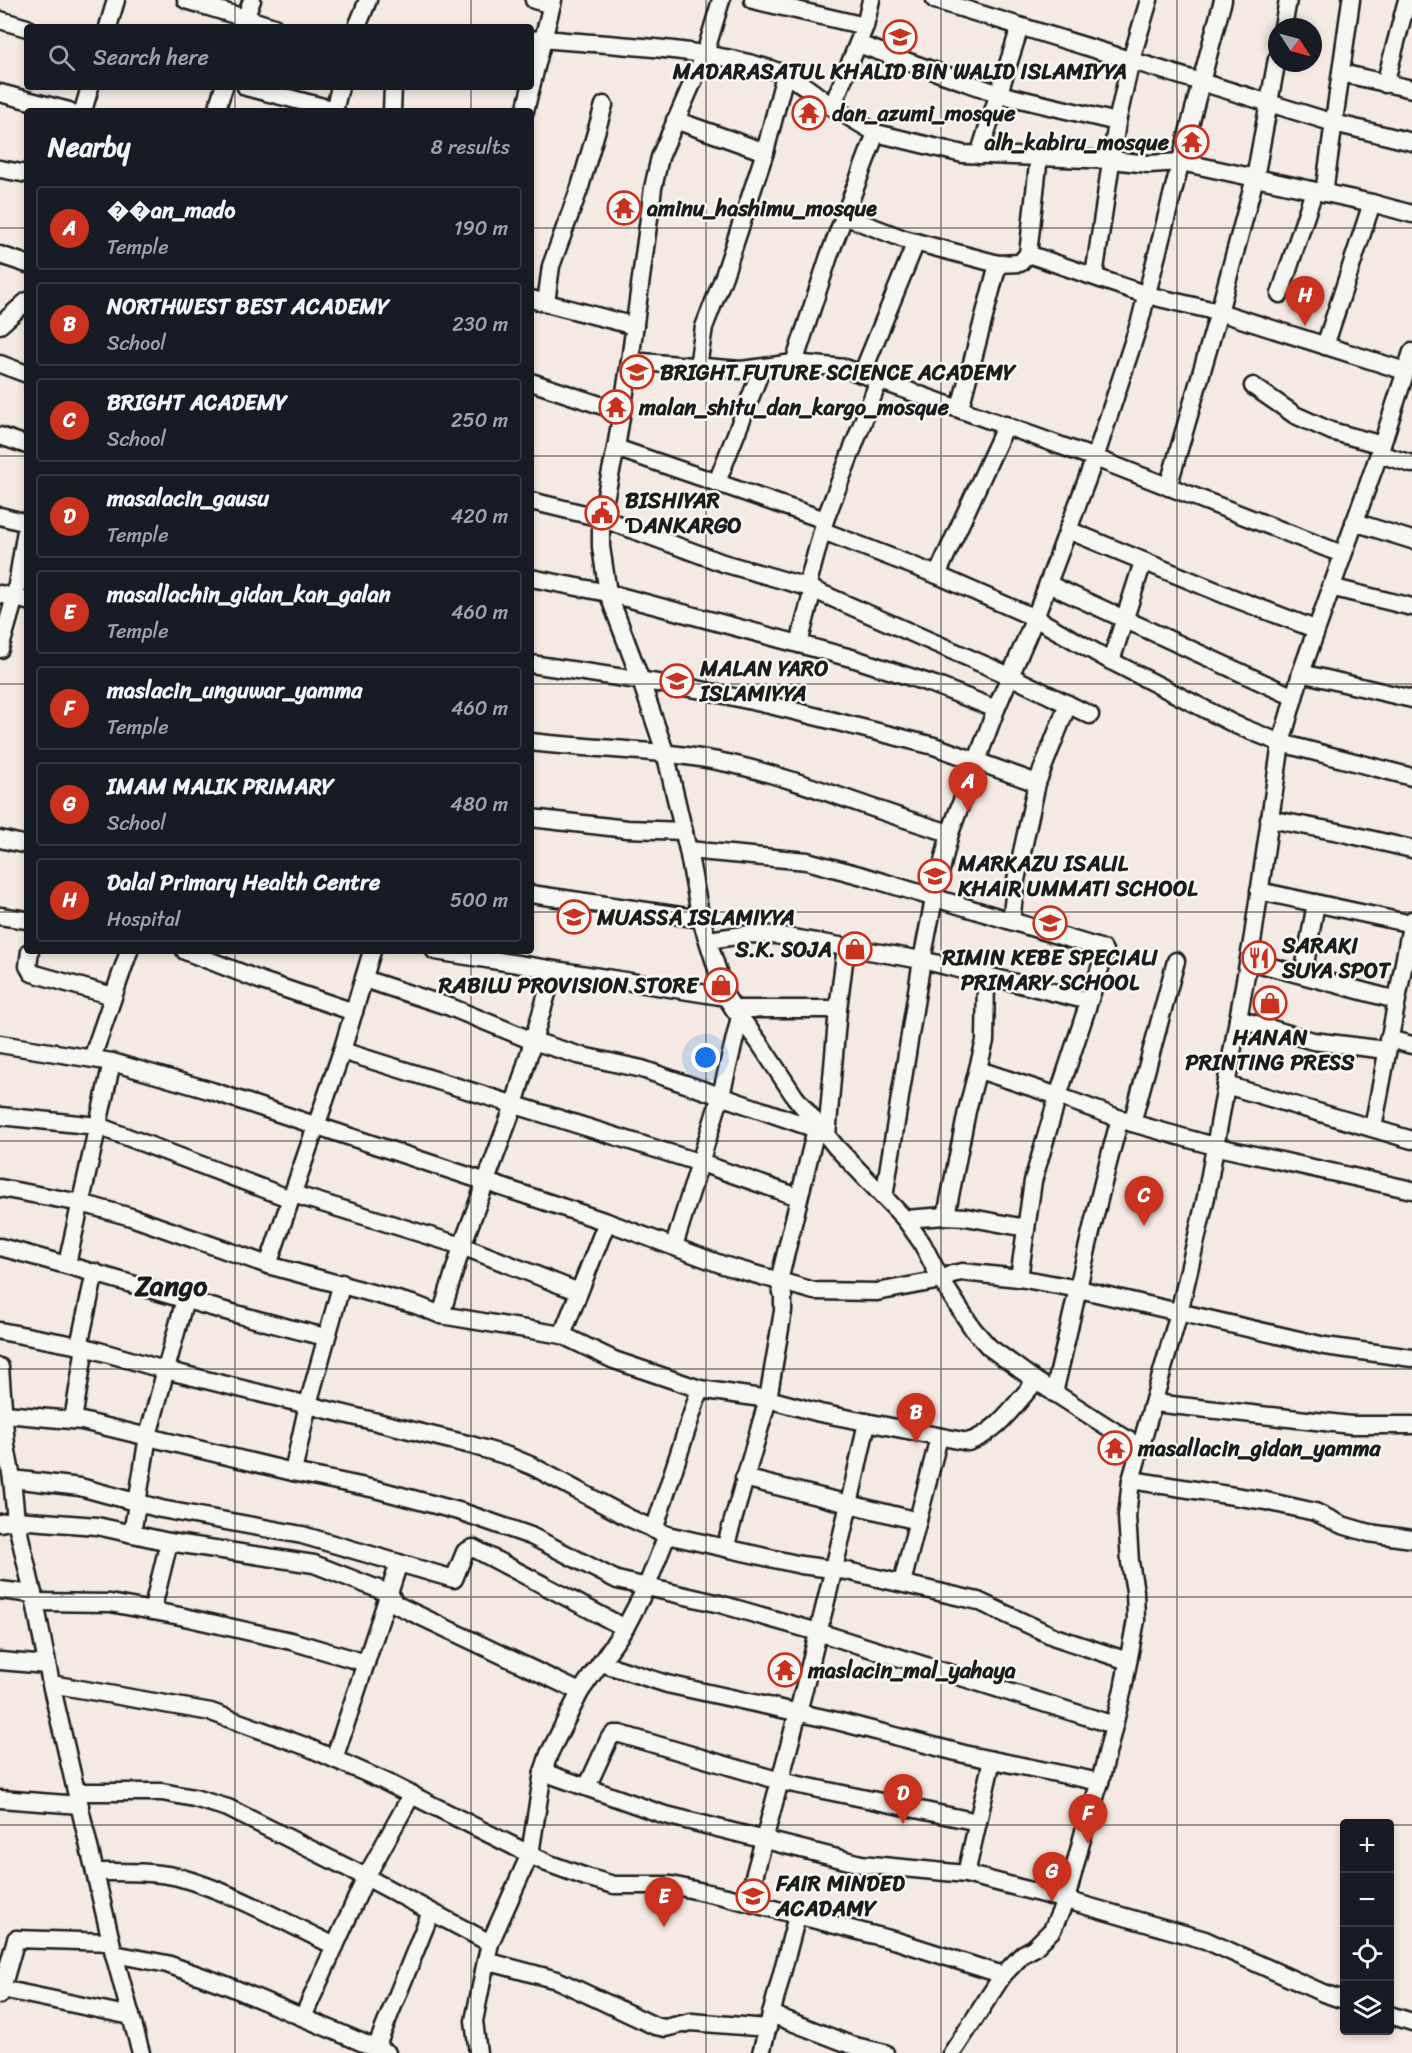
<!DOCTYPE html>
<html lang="en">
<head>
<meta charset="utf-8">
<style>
  body { margin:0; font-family:Sriracha,sans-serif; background:#242831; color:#f1f3f6 }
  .controls { position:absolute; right:18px; bottom:18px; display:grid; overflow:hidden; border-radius:6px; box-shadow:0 3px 9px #0003 }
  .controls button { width:54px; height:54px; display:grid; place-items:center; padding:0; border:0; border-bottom:2px solid #363941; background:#171b24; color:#f1f3f6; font:30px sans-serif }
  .compass { position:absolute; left:1268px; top:18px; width:54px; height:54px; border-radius:50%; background:#171b24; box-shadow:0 3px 9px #0003; rotate:126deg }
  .you { position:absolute; left:706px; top:1058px; width:21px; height:21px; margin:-15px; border:4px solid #fff; border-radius:50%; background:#1a73e8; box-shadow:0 0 0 9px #1a73e833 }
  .badge { display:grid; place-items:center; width:39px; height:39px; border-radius:50%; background:#c8321e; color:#fff; font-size:20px; font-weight:700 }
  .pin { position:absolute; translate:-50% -50px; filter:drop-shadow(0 2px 3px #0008) }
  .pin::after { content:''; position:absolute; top:32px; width:21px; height:18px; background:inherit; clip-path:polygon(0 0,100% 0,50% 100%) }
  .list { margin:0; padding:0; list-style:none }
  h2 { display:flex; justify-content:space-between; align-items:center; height:78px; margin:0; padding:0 24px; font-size:26px }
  h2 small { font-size:20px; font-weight:400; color:#9ea1a6 }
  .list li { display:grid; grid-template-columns:39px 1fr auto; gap:18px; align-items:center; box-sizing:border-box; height:84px; margin:0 12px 12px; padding:0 12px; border:2px solid #363941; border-radius:6px }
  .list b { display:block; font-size:22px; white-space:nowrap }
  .list p { margin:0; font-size:20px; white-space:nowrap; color:#9ea1a6 }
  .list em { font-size:20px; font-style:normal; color:#9ea1a6 }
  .icon { flex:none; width:33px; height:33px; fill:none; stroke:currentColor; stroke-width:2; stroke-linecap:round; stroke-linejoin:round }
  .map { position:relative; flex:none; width:1412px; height:2053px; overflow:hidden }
  .search { position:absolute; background:#171b24; box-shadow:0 3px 9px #0003; left:24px; top:24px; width:510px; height:66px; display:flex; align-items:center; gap:15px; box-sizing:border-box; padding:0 21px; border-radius:6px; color:#9ea1a6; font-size:22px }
  .panel { position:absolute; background:#171b24; box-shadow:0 3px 9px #0003; left:24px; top:108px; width:510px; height:846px; border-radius:6px }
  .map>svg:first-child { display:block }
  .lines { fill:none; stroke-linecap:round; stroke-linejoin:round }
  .minor-casing { stroke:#1c1c1c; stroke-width:21 }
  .minor { stroke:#f6f6f2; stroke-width:16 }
  .grid { fill:none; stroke:#1c1c1c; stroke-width:1.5; stroke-opacity:0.55 }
  .labels { text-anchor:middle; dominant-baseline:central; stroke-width:5; stroke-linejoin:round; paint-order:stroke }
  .poi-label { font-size:22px; font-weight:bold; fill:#1c1c1c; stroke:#f6f6f2; text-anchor:start }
  .district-label { font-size:28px; font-weight:bold; fill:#1c1c1c; stroke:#f6f6f2 }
</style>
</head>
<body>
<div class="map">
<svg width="1412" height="2053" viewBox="0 0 1412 2053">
  <rect width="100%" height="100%" fill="#f5eae3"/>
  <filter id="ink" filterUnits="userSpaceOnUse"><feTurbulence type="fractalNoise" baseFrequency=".0167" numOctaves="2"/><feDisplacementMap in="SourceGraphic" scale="12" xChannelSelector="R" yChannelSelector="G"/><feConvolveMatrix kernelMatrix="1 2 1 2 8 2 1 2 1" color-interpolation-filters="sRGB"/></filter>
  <g filter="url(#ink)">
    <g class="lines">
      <g class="minor-casing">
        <g id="minor">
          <path d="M 186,0 L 274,27"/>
          <path d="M 534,0 L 552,5"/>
          <path d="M 721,0 L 705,54 L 660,157 L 653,188 L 630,361 L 616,448 L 601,518 L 601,547 L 608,593 L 641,681 L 665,752 L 688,850 L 701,919 L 726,997 L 734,1009 L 760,1044 L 795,1097 L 836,1147 L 905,1219 L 922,1243 L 941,1280 L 973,1329 L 989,1347 L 1036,1381 L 1139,1447"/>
          <path d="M 753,0 L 865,26"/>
          <path d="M 935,0 L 1334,123 L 1412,142"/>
          <path d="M 0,20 L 27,28"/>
          <path d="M 108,27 L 116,0"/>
          <path d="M 242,27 L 252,0"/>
          <path d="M 357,27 L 368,0"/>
          <path d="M 1283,27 L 1288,0"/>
          <path d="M 531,40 L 544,39 C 617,46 700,47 770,69 C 794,76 813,92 832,107 L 865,26 L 871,0"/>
          <path d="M 858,44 L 999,94 L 1117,122 L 1094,276"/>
          <path d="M 1341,73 L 1412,89"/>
          <path d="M 1385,84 L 1407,0"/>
          <path d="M 246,87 L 335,110"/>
          <path d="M 531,87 L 553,0"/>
          <path d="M 0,93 L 69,111"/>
          <path d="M 832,107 L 876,133 L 963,154 L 1111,160 L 1149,164 L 1181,162 L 1372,203 L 1412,214"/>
          <path d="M 83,111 L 90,87"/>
          <path d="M 216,111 L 224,87"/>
          <path d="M 334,111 L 340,87"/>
          <path d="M 392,111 L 393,87"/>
          <path d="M 525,111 L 531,87"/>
          <path d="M 675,120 L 765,152"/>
          <path d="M 1117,122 L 1131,60 L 1149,0"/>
          <path d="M 979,155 L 1020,27"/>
          <path d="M 0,169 L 27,174"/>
          <path d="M 1324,193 L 1351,0"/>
          <path d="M 844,216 L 904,239 L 998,264 L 1020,263 L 1028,254 L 1039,156"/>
          <path d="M 1028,254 L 1147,295 L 1219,312 L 1405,371"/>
          <path d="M 0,255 L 27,264"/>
          <path d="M 1280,294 L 1314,191"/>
          <path d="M 531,299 L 635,326"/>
          <path d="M 546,303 L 551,266 L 580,187 L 604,105"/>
          <path d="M 0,325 L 27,301"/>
          <path d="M 1325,346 L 1372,203"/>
          <path d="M 630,361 L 741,370 L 794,363 L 845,368 L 1095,458 L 1342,554"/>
          <path d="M 794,363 L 829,256 L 876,133"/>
          <path d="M 0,364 L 27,374"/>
          <path d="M 698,366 L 704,327 L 724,276 L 765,152 L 785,75"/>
          <path d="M 862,374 L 916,242"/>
          <path d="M 531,382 L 621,412"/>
          <path d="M 1253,386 L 1295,415 L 1331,431 L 1382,445"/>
          <path d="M 960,408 L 998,264"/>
          <path d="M 0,436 L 27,445"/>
          <path d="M 616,448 L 825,520"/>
          <path d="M 1379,454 L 1412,464"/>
          <path d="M 717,482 L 762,368"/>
          <path d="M 1168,487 L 1219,312 L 1255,178 L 1277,59"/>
          <path d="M 531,501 L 601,518 L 723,563 L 807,587 L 1010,676 L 1090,715"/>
          <path d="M 0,516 L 27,523"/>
          <path d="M 1354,522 L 1412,540"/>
          <path d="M 1068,530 L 1228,596 L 1315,629"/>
          <path d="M 823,531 L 937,575 L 1035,618 L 1111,661 L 1236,725 L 1281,743 L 1412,777"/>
          <path d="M 937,575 L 1006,425"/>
          <path d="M 531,578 L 608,593 L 855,659 L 935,685 L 996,709"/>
          <path d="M 1048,584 L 1294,697"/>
          <path d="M 807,587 L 825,520 L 879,380"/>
          <path d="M 1330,587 L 1412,607"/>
          <path d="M 0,594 L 27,601"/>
          <path d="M 799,644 L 813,589"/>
          <path d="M 0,649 L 15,597 L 27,524"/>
          <path d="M 1111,661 L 1143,562"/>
          <path d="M 531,664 L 697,689 L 770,705 L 934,746 L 1037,783"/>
          <path d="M 1301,673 L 1412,699"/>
          <path d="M 531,742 C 598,750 666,749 732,764 C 806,781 877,812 950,833"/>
          <path d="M 531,818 L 627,829 L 684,831"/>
          <path d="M 1269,819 L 1339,832 L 1412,849"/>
          <path d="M 0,839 L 27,845"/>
          <path d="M 688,850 L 807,861 L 863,876 L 1103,949 L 1105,953 L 1058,1096 L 1033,1181 L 1019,1278"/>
          <path d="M 1259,891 L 1412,924"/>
          <path d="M 531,894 L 701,919"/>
          <path d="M 0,916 L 27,920"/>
          <path d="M 1011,921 L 1016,880 L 1037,783 L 1068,704"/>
          <path d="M 708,940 L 751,934 L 775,935 L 922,960 L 1089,1001"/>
          <path d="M 30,951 L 28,966 L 32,973 L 113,996"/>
          <path d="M 185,951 L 262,981 L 354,1012"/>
          <path d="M 435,951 L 726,997"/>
          <path d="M 1249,961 L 1396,1000"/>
          <path d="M 1303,975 L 1316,903"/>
          <path d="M 364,979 L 450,1007 L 533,1041 L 578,1055 L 642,1069 L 816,1129"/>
          <path d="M 734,1009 L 838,1009"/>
          <path d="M 1238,1019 L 1313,1041 L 1386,1050"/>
          <path d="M 1388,1039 L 1412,1045"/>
          <path d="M 0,1044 L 112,1062 L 212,1091 L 607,1222 L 723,1265 L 814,1291 L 877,1292 L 941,1280 L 952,1274 L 962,1272 L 1019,1278 L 1079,1289 L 1325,1346 L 1412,1358"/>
          <path d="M 342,1051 L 701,1163 L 798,1197"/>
          <path d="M 92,1058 L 129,951"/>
          <path d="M 979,1070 L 1058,1096 L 1132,1123 L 1214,1146 L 1412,1190"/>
          <path d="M 1226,1085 L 1412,1140"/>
          <path d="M 0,1116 L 98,1126 L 291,1199"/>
          <path d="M 1132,1123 L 1176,961"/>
          <path d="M 1373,1128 L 1412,920"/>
          <path d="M 827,1136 L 838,1009 L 846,947"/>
          <path d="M 0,1188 L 81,1203 L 131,1217 L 268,1265 L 416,1305 L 441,1315 L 562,1335 L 614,1360 L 700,1389 L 768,1399 L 820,1413 L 968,1442 C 997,1433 1016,1403 1036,1381"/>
          <path d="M 293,1194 L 462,1246 L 579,1292"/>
          <path d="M 884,1197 L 922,960 L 934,899 L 950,833 L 996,709 L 1035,618 L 1095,458 L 1140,321 L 1201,82 L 1223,0"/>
          <path d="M 946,1216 L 967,1111 L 985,1041 L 986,976"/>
          <path d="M 905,1219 L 946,1216 L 966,1217 L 1026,1228"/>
          <path d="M 674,1246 L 721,1095 L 740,1017"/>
          <path d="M 0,1247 C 109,1275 216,1312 326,1337"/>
          <path d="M 67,1264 L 112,1062"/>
          <path d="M 268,1265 L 342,1051 L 372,951"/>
          <path d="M 441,1315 L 462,1246 L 514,1105 L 554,970"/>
          <path d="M 0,1331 L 85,1347 L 165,1370 L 471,1445 L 508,1456 L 532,1466 L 629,1518 L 667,1535 L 801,1565 L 847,1571 L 978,1601 L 1055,1637 L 1128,1661"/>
          <path d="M 562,1335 L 607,1222"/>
          <path d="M 79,1346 L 95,1272"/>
          <path d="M 0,1367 L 6,1446 L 12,1479 L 16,1520 L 35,1602 L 51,1684 L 114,1954 L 141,2053"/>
          <path d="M 1054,1393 C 1076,1301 1094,1209 1120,1119"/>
          <path d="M 1154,1403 L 1351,1425 L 1412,1425"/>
          <path d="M 5,1414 L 82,1421 L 293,1472 L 308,1404 L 342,1283"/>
          <path d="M 73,1420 L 85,1347"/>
          <path d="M 293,1472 L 375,1489 L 462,1512 L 531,1536 L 617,1580 L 720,1604 L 818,1632 L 1114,1725"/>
          <path d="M 744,1478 L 918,1521"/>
          <path d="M 12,1479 L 80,1487 L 161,1509 L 302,1535 L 454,1579 L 465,1552 L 473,1548 L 625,1628"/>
          <path d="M 1131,1480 L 1266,1501 L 1315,1512 L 1342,1525 L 1369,1533 L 1412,1539"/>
          <path d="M 0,1523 L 16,1520 L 97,1526 L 169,1542 L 314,1564 L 378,1589 L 390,1594 L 395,1604 L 401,1607 L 580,1692"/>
          <path d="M 654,1530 L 700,1389"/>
          <path d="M 132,1534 L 148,1436 L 185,1299"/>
          <path d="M 725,1548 L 768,1399 L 783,1311 L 783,1296 L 779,1281 L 817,1125"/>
          <path d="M 902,1583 L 939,1437"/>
          <path d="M 0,1590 L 33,1594"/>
          <path d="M 35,1602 L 110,1603 L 180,1616 L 291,1641 L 366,1663"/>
          <path d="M 152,1611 L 169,1542"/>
          <path d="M 0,1661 L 47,1665"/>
          <path d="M 601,1663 L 667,1684 L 837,1721 L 968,1755 L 1100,1782"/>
          <path d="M 51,1684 L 211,1712 L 305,1746 L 384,1781 L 547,1863 L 586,1877 L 614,1885 L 671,1885 L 727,1897 L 897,1941 L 1003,1975"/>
          <path d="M 334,1759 L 399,1563"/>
          <path d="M 543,1772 L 662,1814 L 861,1864 L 966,1874 L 1066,1900 L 1205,1940 L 1323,1993 L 1344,2000"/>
          <path d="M 587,1787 L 609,1739 L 614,1734 L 620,1734 L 780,1781 L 978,1822"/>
          <path d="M 77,1792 L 162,1792 L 194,1798 L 228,1808 L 366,1877 L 490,1943"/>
          <path d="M 0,1799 L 80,1805"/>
          <path d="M 95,1872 C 122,1872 152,1871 178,1877 C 233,1892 284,1922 335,1946"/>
          <path d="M 966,1874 L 992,1760"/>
          <path d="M 747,1902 C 791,1743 833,1584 867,1422"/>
          <path d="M 114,1954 L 167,1964 L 226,1985 L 387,2053"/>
          <path d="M 486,1961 L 557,1980 L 655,2026 L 665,2028 L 691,2022 L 768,2028"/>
          <path d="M 2,1989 L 131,2016"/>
          <path d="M 0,1995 L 16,1939 L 111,1942"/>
          <path d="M 771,2014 L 851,2045 L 885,2053"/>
          <path d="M 1390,2015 L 1412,2022"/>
          <path d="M 303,2017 L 366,1877 L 412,1794"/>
          <path d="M 376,2048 L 431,1912"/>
          <path d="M 478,2053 L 474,2021 L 486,1961 L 490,1943 L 530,1854 L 543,1772 L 549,1754 L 580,1692 L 625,1628 L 646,1588 L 667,1535"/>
          <path d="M 761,2053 L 797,1916"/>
          <path d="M 952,2053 L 1003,1975 L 1023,1954 L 1034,1948 L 1052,1930 L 1066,1900 L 1084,1831 L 1100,1782 L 1123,1689 L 1136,1620 L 1135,1591 L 1130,1562 L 1127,1516 L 1131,1480 L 1179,1313 L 1206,1197 L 1253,936 L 1281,743 L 1301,673 L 1379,454 L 1412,352"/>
        </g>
      </g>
      <use href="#minor" class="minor"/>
    </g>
  </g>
  <path class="grid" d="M 235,0 L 235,27M 471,0 L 471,27M 706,0 L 706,2053M 941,0 L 941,2053M 1177,0 L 1177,2053M 235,87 L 235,111M 471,87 L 471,111M 0,228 L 27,228M 531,228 L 1412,228M 0,456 L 27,456M 531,456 L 1412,456M 0,684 L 27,684M 531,684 L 1412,684M 0,912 L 27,912M 531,912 L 1412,912M 235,951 L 235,2053M 471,951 L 471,2053M 0,1141 L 1412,1141M 0,1369 L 1412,1369M 0,1597 L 1412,1597M 0,1825 L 1344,1825M 1390,1825 L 1412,1825"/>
  <defs>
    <g id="school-ring" transform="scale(1.725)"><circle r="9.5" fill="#f6f6f2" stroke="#c8321e" stroke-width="1.5"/><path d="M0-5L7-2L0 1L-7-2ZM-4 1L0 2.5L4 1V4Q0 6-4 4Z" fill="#c8321e"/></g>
    <g id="temple-ring" transform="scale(1.725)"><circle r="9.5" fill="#f6f6f2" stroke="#c8321e" stroke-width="1.5"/><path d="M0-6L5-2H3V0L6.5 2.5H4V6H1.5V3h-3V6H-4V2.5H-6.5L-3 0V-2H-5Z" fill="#c8321e"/></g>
    <g id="civic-ring" transform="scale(1.725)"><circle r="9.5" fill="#f6f6f2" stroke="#c8321e" stroke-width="1.5"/><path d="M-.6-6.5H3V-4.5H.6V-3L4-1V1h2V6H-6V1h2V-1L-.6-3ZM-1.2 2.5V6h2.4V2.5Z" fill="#c8321e"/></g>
    <g id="shop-ring" transform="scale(1.725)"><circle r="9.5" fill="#f6f6f2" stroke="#c8321e" stroke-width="1.5"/><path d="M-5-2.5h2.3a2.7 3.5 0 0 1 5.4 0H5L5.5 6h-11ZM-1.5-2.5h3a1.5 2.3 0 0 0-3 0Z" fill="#c8321e"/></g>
    <g id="restaurant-ring" transform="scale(1.725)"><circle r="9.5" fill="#f6f6f2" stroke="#c8321e" stroke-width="1.5"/><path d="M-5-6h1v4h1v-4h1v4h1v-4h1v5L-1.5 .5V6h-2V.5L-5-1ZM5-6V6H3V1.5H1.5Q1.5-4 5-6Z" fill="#c8321e"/></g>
  </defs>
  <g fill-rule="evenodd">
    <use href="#school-ring" x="900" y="37"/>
    <use href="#temple-ring" x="809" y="113"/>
    <use href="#temple-ring" x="1192" y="142"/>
    <use href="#temple-ring" x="624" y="208"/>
    <use href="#school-ring" x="637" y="372"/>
    <use href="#temple-ring" x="616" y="407"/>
    <use href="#civic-ring" x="602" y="513"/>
    <use href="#school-ring" x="677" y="681"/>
    <use href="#school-ring" x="935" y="876"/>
    <use href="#school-ring" x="574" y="917"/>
    <use href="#school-ring" x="1050" y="923"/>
    <use href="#shop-ring" x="855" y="949"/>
    <use href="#restaurant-ring" x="1259" y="958"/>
    <use href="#shop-ring" x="721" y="985"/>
    <use href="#shop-ring" x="1270" y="1003"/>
    <use href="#temple-ring" x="1115" y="1448"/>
    <use href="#temple-ring" x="785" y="1670"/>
    <use href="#school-ring" x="753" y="1896"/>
  </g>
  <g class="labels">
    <g class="poi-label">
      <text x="900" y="71" text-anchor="middle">MADARASATUL KHALID BIN WALID ISLAMIYYA</text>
      <text x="832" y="113">dan_azumi_mosque</text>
      <text x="1169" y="142" text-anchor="end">alh_kabiru_mosque</text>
      <text x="647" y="208">aminu_hashimu_mosque</text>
      <text x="660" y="372">BRIGHT FUTURE SCIENCE ACADEMY</text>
      <text x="639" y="407">malan_shitu_dan_kargo_mosque</text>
      <text x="625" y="500">BISHIYAR<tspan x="625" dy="25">ƊANKARGO</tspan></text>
      <text x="700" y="668">MALAN YARO<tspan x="700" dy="25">ISLAMIYYA</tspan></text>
      <text x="958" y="863">MARKAZU ISALIL<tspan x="958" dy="25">KHAIR UMMATI SCHOOL</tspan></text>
      <text x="597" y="917">MUASSA ISLAMIYYA</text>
      <text x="1282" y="945">SARAKI<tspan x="1282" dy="25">SUYA SPOT</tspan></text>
      <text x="832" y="949" text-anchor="end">S.K. SOJA</text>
      <text x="1050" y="957" text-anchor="middle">RIMIN KEBE SPECIALI<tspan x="1050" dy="25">PRIMARY SCHOOL</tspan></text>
      <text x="698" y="985" text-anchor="end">RABILU PROVISION STORE</text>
      <text x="1270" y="1037" text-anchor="middle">HANAN<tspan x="1270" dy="25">PRINTING PRESS</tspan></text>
      <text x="1138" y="1448">masallacin_gidan_yamma</text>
      <text x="808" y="1670">maslacin_mal_yahaya</text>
      <text x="776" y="1883">FAIR MINDED<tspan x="776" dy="25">ACADAMY</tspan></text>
    </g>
    <g class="district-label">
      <text x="171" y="1285">Zango</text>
    </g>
  </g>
</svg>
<div class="controls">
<button>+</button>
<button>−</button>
<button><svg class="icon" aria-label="locate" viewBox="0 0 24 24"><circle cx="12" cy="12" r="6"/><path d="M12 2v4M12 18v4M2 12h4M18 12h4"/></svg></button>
<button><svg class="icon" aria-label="layers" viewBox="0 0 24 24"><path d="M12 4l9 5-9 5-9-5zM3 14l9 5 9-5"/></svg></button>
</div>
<svg class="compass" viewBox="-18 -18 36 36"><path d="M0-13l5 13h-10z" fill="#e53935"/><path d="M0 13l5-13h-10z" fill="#9ea1a6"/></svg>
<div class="you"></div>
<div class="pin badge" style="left:968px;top:812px">A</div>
<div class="pin badge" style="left:916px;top:1443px">B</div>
<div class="pin badge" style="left:1144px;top:1226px">C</div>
<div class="pin badge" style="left:903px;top:1824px">D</div>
<div class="pin badge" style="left:664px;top:1927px">E</div>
<div class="pin badge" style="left:1088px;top:1844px">F</div>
<div class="pin badge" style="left:1052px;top:1902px">G</div>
<div class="pin badge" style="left:1305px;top:326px">H</div>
<div class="search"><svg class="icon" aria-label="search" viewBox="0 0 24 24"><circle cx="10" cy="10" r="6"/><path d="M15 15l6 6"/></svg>Search here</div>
<section class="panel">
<h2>Nearby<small>8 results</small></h2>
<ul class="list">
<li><span class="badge">A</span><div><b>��an_mado</b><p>Temple</p></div><em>190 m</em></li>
<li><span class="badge">B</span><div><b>NORTHWEST BEST ACADEMY</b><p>School</p></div><em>230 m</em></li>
<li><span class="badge">C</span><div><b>BRIGHT ACADEMY</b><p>School</p></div><em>250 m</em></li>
<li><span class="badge">D</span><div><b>masalacin_gausu</b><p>Temple</p></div><em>420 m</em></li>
<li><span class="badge">E</span><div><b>masallachin_gidan_kan_galan</b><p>Temple</p></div><em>460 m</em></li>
<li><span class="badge">F</span><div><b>maslacin_unguwar_yamma</b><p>Temple</p></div><em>460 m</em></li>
<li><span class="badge">G</span><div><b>IMAM MALIK PRIMARY</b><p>School</p></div><em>480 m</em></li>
<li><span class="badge">H</span><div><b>Dalal Primary Health Centre</b><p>Hospital</p></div><em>500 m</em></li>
</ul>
</section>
</div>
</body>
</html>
